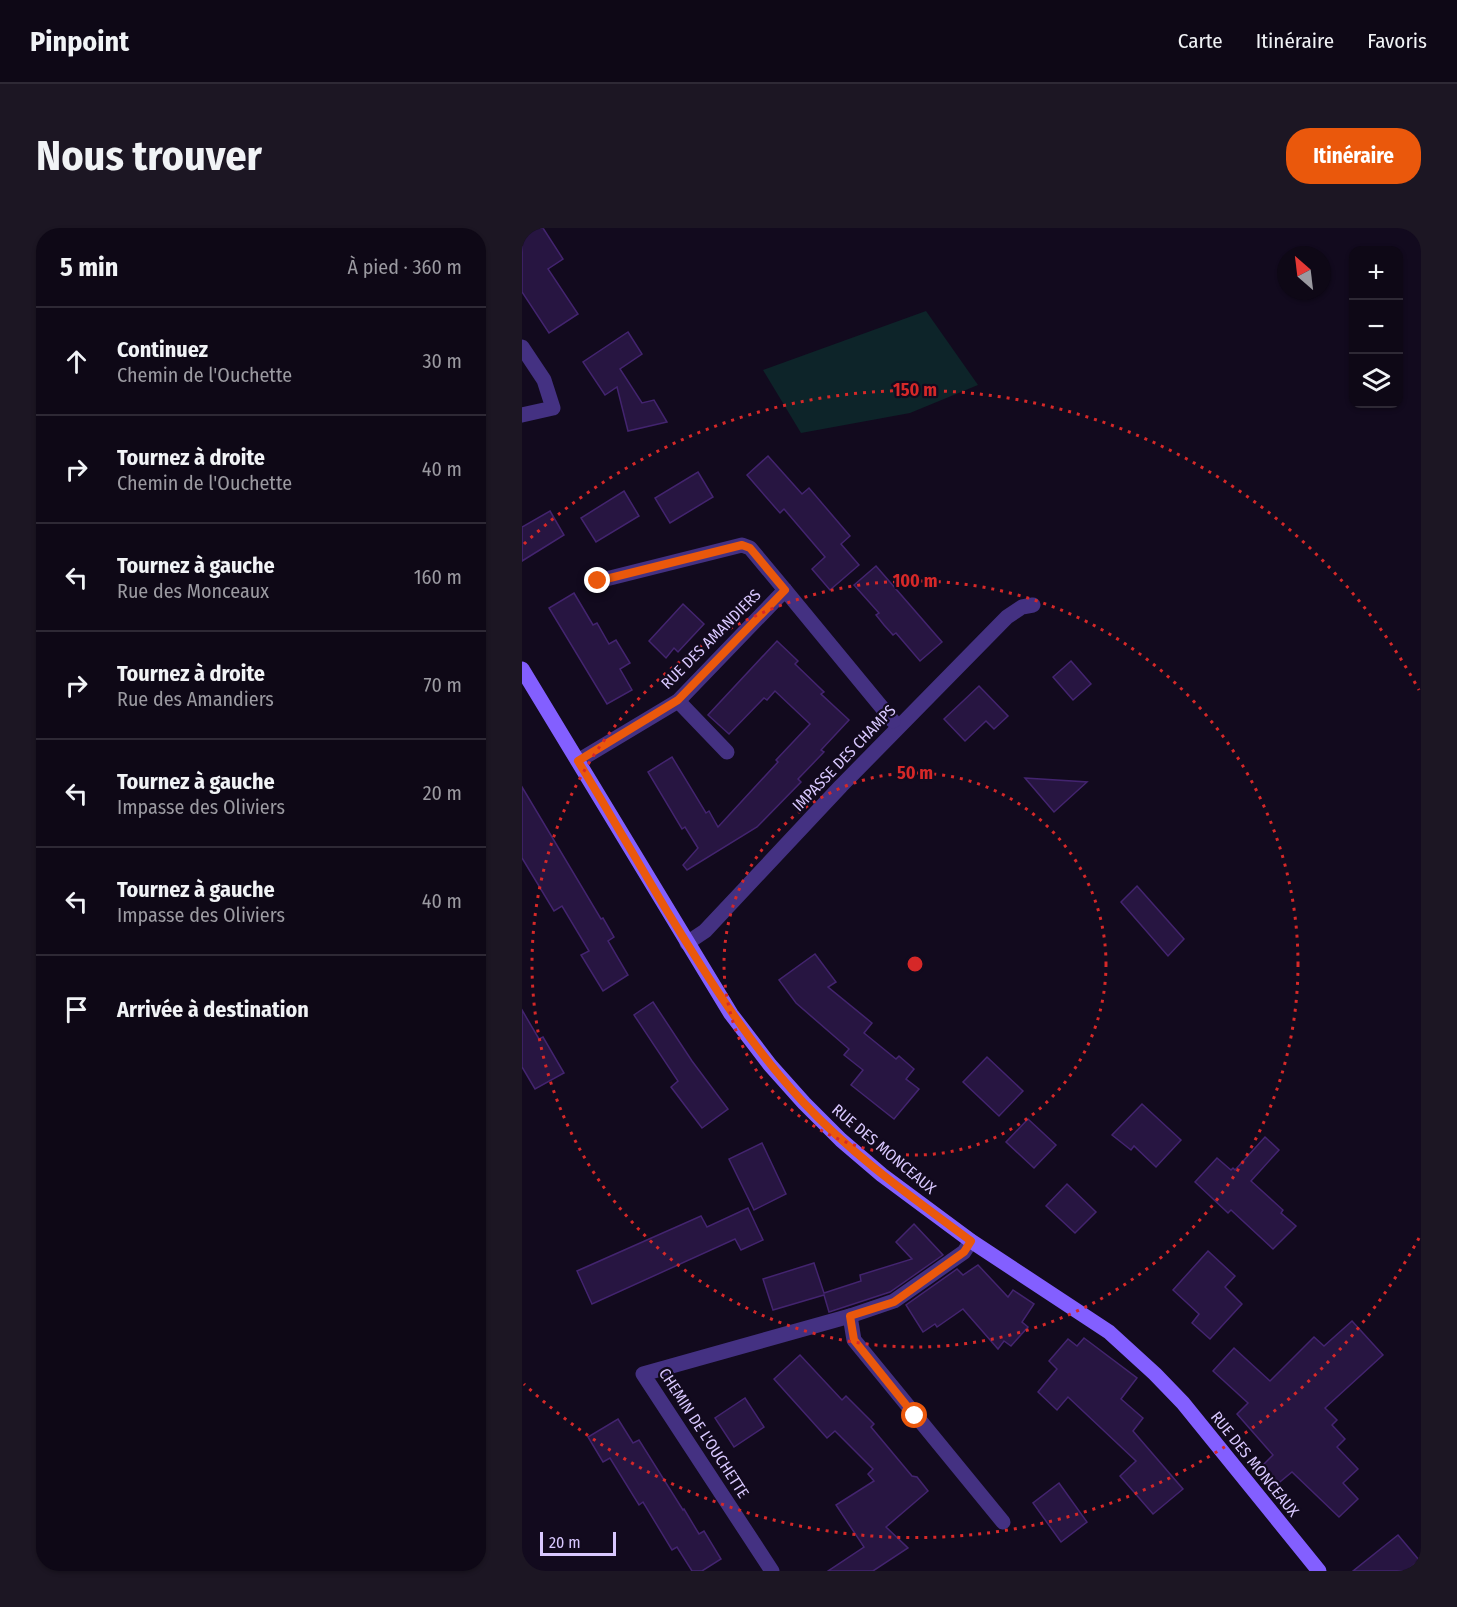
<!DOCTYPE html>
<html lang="fr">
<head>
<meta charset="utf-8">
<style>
  body { margin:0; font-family:"Fira Sans Condensed",sans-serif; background:#1c1623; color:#f1f3f6 }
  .controls { position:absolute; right:18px; top:18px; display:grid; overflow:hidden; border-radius:12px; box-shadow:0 2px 4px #0004 }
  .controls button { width:54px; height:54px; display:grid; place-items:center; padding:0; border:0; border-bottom:2px solid #2e2935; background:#0e0816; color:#f1f3f6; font:30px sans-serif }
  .compass { position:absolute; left:755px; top:18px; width:54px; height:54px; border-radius:50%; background:#0e0816; box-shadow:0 2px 4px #0004; rotate:332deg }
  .scale { position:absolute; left:18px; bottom:15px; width:76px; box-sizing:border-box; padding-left:6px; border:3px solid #d9c8ff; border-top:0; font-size:16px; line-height:21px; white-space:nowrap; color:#d9c8ff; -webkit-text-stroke:4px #120a1e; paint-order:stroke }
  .stop { position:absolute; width:18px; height:18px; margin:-14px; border:4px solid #ea580c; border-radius:50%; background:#fff }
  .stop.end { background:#ea580c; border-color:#fff; box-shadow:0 2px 6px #0008 }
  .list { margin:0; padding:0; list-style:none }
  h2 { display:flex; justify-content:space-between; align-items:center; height:78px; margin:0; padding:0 24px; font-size:26px }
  h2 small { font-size:20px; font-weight:400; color:#9b9aa1 }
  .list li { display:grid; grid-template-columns:39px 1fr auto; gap:18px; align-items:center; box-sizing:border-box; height:108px; padding:0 24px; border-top:2px solid #2e2935 }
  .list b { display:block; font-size:22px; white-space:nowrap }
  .list p { margin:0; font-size:20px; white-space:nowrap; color:#9b9aa1 }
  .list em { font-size:20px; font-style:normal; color:#9b9aa1 }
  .icon { flex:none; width:33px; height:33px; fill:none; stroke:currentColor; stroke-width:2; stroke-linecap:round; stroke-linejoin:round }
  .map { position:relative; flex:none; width:899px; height:1343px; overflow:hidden; border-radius:24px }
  header { display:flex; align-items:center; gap:36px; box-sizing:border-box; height:84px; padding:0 30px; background:#0e0816; border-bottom:2px solid #2e2935 }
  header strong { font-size:28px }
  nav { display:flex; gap:33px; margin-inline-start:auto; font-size:21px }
  .intro { display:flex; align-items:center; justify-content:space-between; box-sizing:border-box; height:144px; padding:0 36px }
  h1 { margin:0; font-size:42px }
  .button { padding:15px 27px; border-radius:24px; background:#ea580c; color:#fff; font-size:21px; font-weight:700 }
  main { display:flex; gap:36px; padding:0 36px }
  aside { flex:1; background:#0e0816; border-radius:24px; box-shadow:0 2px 4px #0004 }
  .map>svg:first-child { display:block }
  .green { fill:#0d2429 }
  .building { fill:#271541; stroke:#43246f; stroke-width:1.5 }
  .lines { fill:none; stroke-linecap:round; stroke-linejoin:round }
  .lane { stroke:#443182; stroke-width:15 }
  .street { stroke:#443182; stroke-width:15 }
  .secondary { stroke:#835fff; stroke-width:15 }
  .route { stroke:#ea580c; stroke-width:8 }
  .ring { fill:none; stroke:#d62828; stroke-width:3; stroke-dasharray:3 6 }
  .labels { text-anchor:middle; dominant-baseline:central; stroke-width:4.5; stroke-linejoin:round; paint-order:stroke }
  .street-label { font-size:16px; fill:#d9c8ff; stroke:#120a1e }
  .centre { fill:#d62828; stroke:#120a1e; stroke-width:3 }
  .ring-label { font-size:18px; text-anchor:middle; font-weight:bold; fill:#d62828; stroke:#120a1e; stroke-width:4.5; stroke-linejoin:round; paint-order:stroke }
</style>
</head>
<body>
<header>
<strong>Pinpoint</strong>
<nav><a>Carte</a><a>Itinéraire</a><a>Favoris</a></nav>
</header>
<div class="intro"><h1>Nous trouver</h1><a class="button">Itinéraire</a></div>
<main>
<aside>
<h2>5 min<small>À pied · 360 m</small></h2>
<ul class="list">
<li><svg class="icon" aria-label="ahead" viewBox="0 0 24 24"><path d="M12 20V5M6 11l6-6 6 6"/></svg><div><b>Continuez</b><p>Chemin de l'Ouchette</p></div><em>30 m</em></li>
<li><svg class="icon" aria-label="right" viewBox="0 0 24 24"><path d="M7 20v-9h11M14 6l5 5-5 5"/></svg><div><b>Tournez à droite</b><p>Chemin de l'Ouchette</p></div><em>40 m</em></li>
<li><svg class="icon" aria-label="left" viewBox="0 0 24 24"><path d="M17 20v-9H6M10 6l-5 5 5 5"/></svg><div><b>Tournez à gauche</b><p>Rue des Monceaux</p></div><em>160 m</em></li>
<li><svg class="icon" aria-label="right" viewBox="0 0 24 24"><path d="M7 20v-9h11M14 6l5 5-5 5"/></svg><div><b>Tournez à droite</b><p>Rue des Amandiers</p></div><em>70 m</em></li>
<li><svg class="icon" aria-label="left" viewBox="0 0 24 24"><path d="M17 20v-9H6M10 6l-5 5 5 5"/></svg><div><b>Tournez à gauche</b><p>Impasse des Oliviers</p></div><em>20 m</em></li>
<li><svg class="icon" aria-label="left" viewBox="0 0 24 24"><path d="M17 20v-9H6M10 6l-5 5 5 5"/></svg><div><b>Tournez à gauche</b><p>Impasse des Oliviers</p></div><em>40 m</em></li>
<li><svg class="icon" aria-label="arrive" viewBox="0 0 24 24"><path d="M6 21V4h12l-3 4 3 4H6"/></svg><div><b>Arrivée à destination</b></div></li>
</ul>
</aside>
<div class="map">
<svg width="899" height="1343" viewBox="0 0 899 1343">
  <rect width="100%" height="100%" fill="#120a1e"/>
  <path class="green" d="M 404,83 L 456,157 L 388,185 L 279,205 L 241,142 Z"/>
  <g class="building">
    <path d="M 0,0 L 21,0 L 41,31 L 26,41 L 56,86 L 27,105 L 0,64 Z"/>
    <path d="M 106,104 L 120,126 L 98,141 L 120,175 L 132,172 L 145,194 L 106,203 L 95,159 L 83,167 L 61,134 Z"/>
    <path d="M 246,228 L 280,266 L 287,260 L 328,308 L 319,316 L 337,337 L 308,362 L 290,341 L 303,329 L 262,281 L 258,285 L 225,247 Z"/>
    <path d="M 176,244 L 191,269 L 148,295 L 133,270 Z"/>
    <path d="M 102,263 L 117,288 L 74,314 L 59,290 Z"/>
    <path d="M 28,283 L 42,307 L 0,333 L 0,299 Z"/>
    <path d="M 354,338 L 420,414 L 398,433 L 374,405 L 371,407 L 362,397 L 354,387 L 357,385 L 332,357 Z"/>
    <path d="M 52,365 L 71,397 L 75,395 L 87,416 L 94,412 L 108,435 L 98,441 L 110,462 L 85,476 L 27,380 Z"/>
    <path d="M 161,376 L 182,396 L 156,424 L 152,420 L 144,430 L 127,413 Z"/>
    <path d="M 255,413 L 276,433 L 273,436 L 302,464 L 299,466 L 327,492 L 299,522 L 302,524 L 276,551 L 279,554 L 235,599 L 165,642 L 161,637 L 176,620 L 163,599 L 160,601 L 126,544 L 150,529 L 184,585 L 187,583 L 196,599 L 256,534 L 254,532 L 288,496 L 253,463 L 245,472 L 242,470 L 207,506 L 186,487 Z"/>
    <path d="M 549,433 L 569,456 L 551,472 L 531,449 Z"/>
    <path d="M 457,458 L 486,488 L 472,501 L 464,493 L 443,513 L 422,491 Z"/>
    <path d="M 503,550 L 565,554 L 532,584 Z"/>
    <path d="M 0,559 L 79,691 L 81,690 L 92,709 L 86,713 L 106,747 L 81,763 L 59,727 L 67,723 L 40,678 L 32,683 L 0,630 Z"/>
    <path d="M 615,658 L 662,711 L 646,728 L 599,674 Z"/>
    <path d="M 293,726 L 314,754 L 306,759 L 350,795 L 342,805 L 374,831 L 377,828 L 392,841 L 384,851 L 397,861 L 372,891 L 329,857 L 341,842 L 322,827 L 327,821 L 274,775 L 257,752 Z"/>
    <path d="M 131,774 L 170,833 L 206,881 L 180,900 L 149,859 L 156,853 L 112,787 Z"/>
    <path d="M 0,782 L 17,811 L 21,809 L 42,845 L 13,861 L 0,839 Z"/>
    <path d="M 465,829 L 501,863 L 477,888 L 441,854 Z"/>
    <path d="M 620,876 L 659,912 L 634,939 L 612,918 L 609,922 L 590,907 Z"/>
    <path d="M 506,891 L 534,917 L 512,940 L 484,914 Z"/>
    <path d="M 743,909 L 757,922 L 729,953 L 761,982 L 759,985 L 774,998 L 751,1021 L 709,982 L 706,985 L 673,954 L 695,930 L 709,942 L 711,940 L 713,942 Z"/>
    <path d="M 240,915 L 264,966 L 232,982 L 207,931 Z"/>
    <path d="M 545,956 L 574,984 L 553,1005 L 524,978 Z"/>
    <path d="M 226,980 L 241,1012 L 219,1022 L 213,1011 L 70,1076 L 55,1043 L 179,988 L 185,999 Z"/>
    <path d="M 392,996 L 421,1027 L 368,1064 L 307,1084 L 302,1067 L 251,1082 L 241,1051 L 292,1035 L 302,1065 L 339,1053 L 338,1047 L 390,1031 L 374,1014 Z"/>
    <path d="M 686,1023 L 713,1048 L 703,1059 L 720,1076 L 688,1111 L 670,1095 L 677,1086 L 651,1062 Z"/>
    <path d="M 456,1037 L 486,1069 L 491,1062 L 512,1076 L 500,1094 L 506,1099 L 489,1118 L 482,1113 L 476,1121 L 441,1081 L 415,1099 L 413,1096 L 401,1104 L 384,1077 L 435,1041 L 441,1047 Z"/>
    <path d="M 830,1093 L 861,1127 L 803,1180 L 815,1192 L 810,1197 L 823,1211 L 815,1219 L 836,1241 L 821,1255 L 836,1271 L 817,1289 L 770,1244 L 753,1258 L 738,1240 L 751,1227 L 715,1186 L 726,1175 L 691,1143 L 712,1120 L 748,1153 L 792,1109 L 802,1118 Z"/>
    <path d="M 562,1110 L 615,1150 L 599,1171 L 621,1190 L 611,1203 L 661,1261 L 631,1286 L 598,1248 L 614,1233 L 546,1169 L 535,1182 L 516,1164 L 535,1141 L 527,1133 L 546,1111 L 555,1118 Z"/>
    <path d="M 278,1127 L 320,1172 L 324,1168 L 352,1196 L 349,1199 L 390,1248 L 395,1249 L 406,1263 L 364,1299 L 386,1320 L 351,1343 L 306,1343 L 342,1319 L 314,1277 L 352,1253 L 346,1246 L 351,1241 L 313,1203 L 305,1210 L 252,1151 Z"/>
    <path d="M 223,1170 L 242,1199 L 212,1219 L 193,1190 Z"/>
    <path d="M 96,1191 L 111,1215 L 117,1212 L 161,1282 L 162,1281 L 177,1306 L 182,1303 L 199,1331 L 180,1343 L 170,1343 L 155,1319 L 150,1322 L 121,1274 L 117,1277 L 88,1230 L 81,1234 L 66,1209 Z"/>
    <path d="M 537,1255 L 565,1294 L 539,1314 L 511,1275 Z"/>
    <path d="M 876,1307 L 897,1332 L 885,1343 L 831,1343 Z"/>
  </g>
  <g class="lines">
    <g class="lane">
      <path d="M 165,715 L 183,703 L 319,558 L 485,389 L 500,379 L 511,377"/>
      <path d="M 328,1088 L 332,1112 L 481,1294"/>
    </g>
    <g class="street">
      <path d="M 0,119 L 22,152 L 31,180 L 0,187"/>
      <path d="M 76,353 L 220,317 L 228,320 L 263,362"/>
      <path d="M 156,473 L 205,524"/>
      <path d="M 56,533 L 156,473 L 263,362 L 371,493"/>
      <path d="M 250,1343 L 121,1146 L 328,1088 L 372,1073 L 442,1024 L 449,1013"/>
    </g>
    <path class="secondary" d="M 0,441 L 209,786 L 248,837 L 282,875 L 319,912 L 360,947 L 449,1013 L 587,1104 L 633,1146 L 661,1175 L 797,1343"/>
  </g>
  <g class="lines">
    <path class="route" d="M 76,353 L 220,317 L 228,320 L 263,362 L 156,472 L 56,533 C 85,581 113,629 142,678 C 184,747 226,815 281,874 C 331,928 391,970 449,1013 L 442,1024 L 372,1074 L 328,1088 L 332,1112 L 393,1188"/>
  </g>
  <g class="ring">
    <circle cx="393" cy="736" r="191"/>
    <circle cx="393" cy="736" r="383"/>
    <path d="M897 1010A574 574 0 0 1 2 1156M2 316A574 574 0 0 1 897 462"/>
  </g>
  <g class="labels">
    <g class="street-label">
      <text transform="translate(189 411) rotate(-45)">RUE DES AMANDIERS</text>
      <text transform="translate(322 530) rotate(-46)">IMPASSE DES CHAMPS</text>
      <text transform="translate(362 921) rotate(40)">RUE DES MONCEAUX</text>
      <text transform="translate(182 1205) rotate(57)">CHEMIN DE L'OUCHETTE</text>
      <text transform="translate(733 1236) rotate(51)">RUE DES MONCEAUX</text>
    </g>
  </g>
  <circle cx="393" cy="736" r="9" class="centre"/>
  <g class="ring-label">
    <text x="393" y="168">150 m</text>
    <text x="393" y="359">100 m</text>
    <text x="393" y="551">50 m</text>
  </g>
</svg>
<div class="controls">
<button>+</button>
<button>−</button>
<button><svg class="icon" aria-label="layers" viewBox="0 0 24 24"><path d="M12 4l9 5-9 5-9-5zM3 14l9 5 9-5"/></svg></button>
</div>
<svg class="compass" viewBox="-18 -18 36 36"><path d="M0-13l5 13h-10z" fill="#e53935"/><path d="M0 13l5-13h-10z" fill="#9b9aa1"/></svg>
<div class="scale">20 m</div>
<div class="stop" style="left:393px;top:1188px"></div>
<div class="stop end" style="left:76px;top:353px"></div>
</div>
</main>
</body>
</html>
